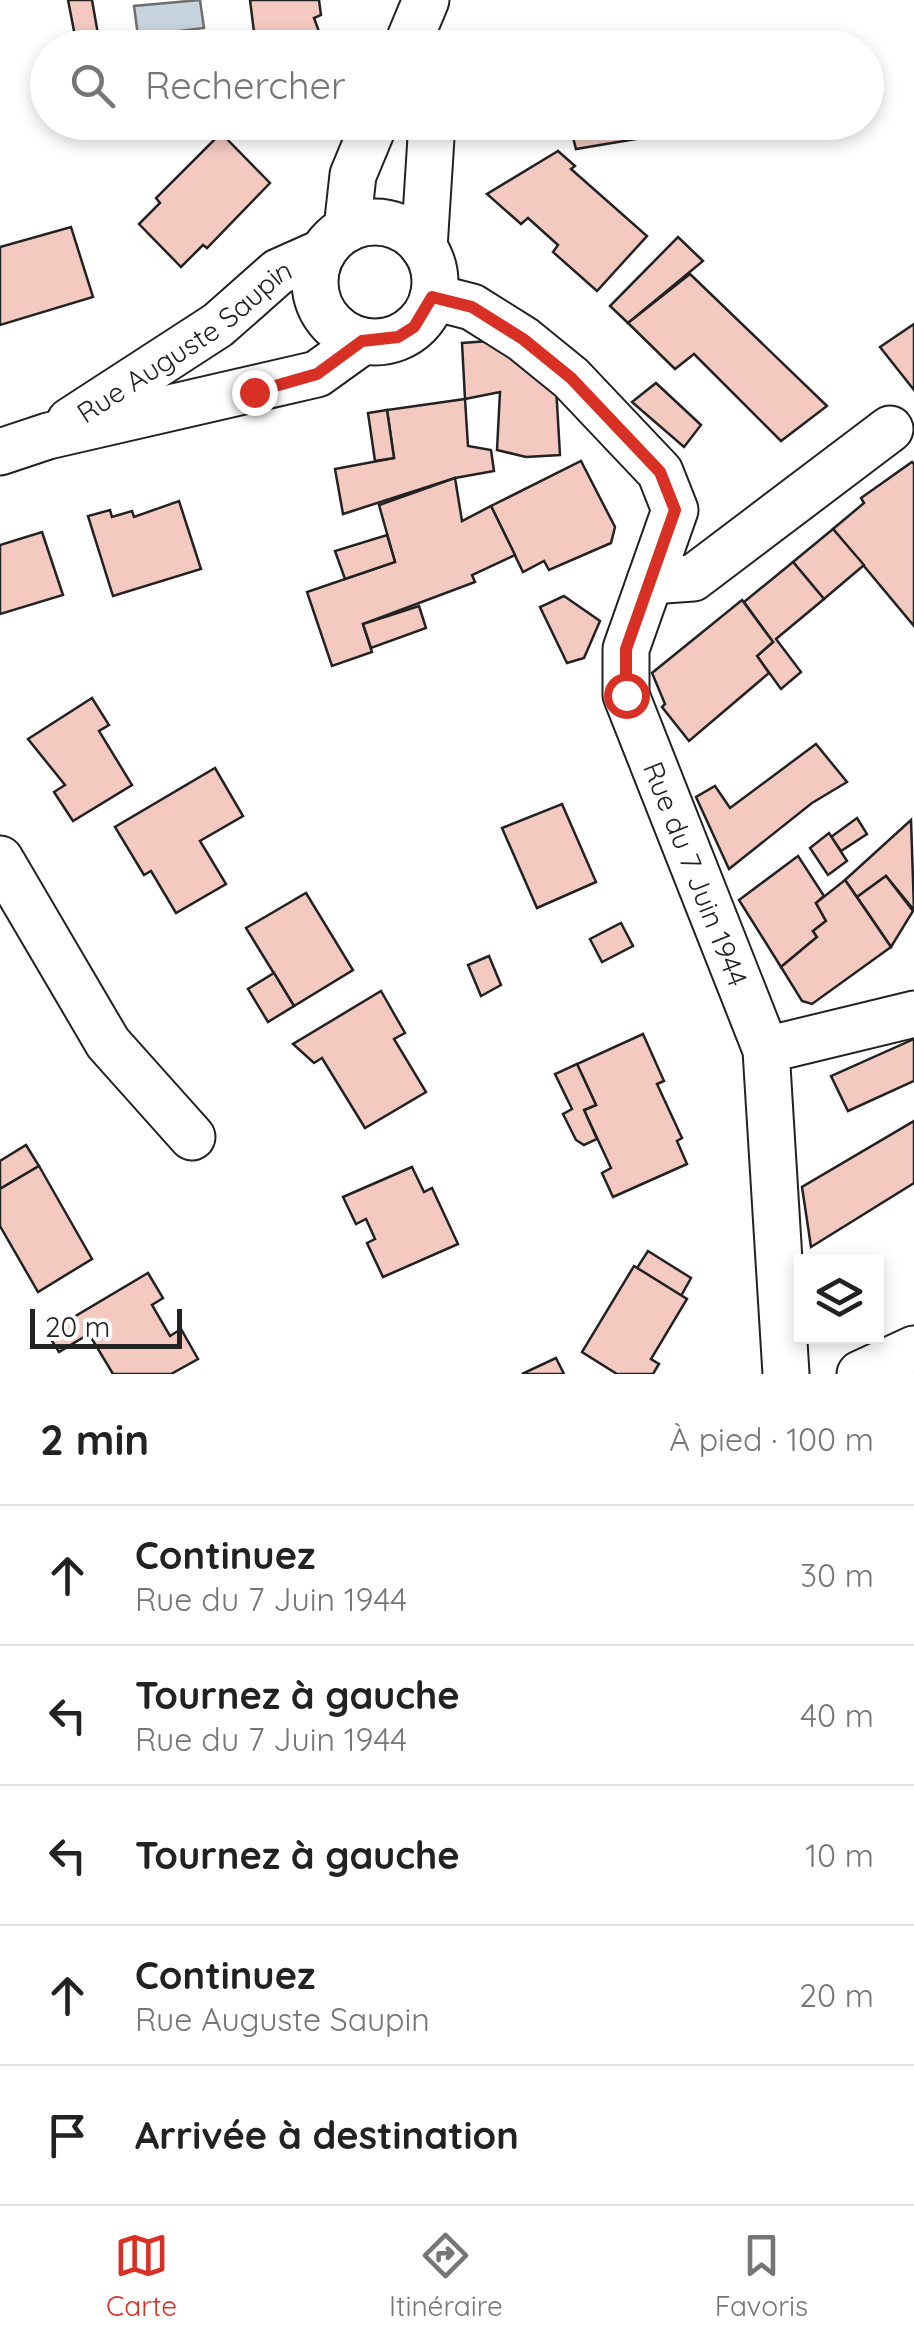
<!DOCTYPE html>
<html lang="fr">
<head>
<meta charset="utf-8">
<style>
  body { margin:0; font-family:Quicksand,sans-serif; background:#f6f6f6; color:#222 }
  .controls { position:absolute; right:30px; bottom:30px; display:grid; overflow:hidden; border-radius:0px; box-shadow:0 5px 15px #0003 }
  .controls button { width:90px; height:90px; display:grid; place-items:center; padding:0; border:0; border-bottom:2px solid #e0e0e0; background:#fff; color:#222; font:50px sans-serif }
  .scale { position:absolute; left:30px; bottom:25px; width:152px; box-sizing:border-box; padding-left:10px; border:5px solid #222; border-top:0; font-size:28px; line-height:35px; white-space:nowrap; color:#222; -webkit-text-stroke:8px #fff; paint-order:stroke }
  .stop { position:absolute; width:30px; height:30px; margin:-22px; border:8px solid #d93025; border-radius:50%; background:#fff }
  .stop.end { background:#d93025; border-color:#fff; box-shadow:0 2px 10px #0008 }
  .list { margin:0; padding:0; list-style:none }
  h2 { display:flex; justify-content:space-between; align-items:center; height:130px; margin:0; padding:0 40px; font-size:42px }
  h2 small { font-size:32px; font-weight:400; color:#767676 }
  .list li { display:grid; grid-template-columns:65px 1fr auto; gap:30px; align-items:center; box-sizing:border-box; height:140px; padding:0 40px; border-top:2px solid #e0e0e0 }
  .list b { display:block; font-size:38px; white-space:nowrap }
  .list p { margin:0; font-size:32px; white-space:nowrap; color:#767676 }
  .list em { font-size:32px; font-style:normal; color:#767676 }
  .icon { flex:none; width:55px; height:55px; fill:none; stroke:currentColor; stroke-width:2; stroke-linecap:round; stroke-linejoin:round }
  .map { position:relative; flex:none; width:914px; height:1374px; overflow:hidden }
  .search { position:absolute; background:#fff; box-shadow:0 5px 15px #0003; left:30px; right:30px; top:30px; height:110px; display:flex; align-items:center; gap:25px; box-sizing:border-box; padding:0 35px; border-radius:55px; color:#767676; font-size:38px }
  .sheet { height:830px; background:#fff }
  nav { display:flex; justify-content:space-around; align-items:center; box-sizing:border-box; height:140px; border-top:2px solid #e0e0e0; background:#fff; font-size:28px; color:#767676 }
  nav a { display:grid; justify-items:center; gap:5px }
  nav .on { color:#d93025 }
  .map>svg:first-child { display:block }
  .water { fill:#c7d3dd; stroke:#6f6f6f; stroke-width:2.5 }
  .building { fill:#f3c9c0; stroke:#222; stroke-width:2.5 }
  .lines { fill:none; stroke-linecap:round; stroke-linejoin:round }
  .minor-casing { stroke:#222; stroke-width:49 }
  .minor { stroke:#fff; stroke-width:45 }
  .route { stroke:#d93025; stroke-width:12 }
  .labels { text-anchor:middle; dominant-baseline:central; stroke-width:8; stroke-linejoin:round; paint-order:stroke }
  .street-label { font-size:28px; fill:#222; stroke:#fff }
</style>
</head>
<body>
<div class="map">
<svg width="914" height="1374" viewBox="0 0 914 1374">
  <rect width="100%" height="100%" fill="#fff"/>
  <path class="water" d="M 200,0 L 204,28 L 138,36 L 134,6 Z"/>
  <g class="building">
    <path d="M 68,0 L 92,0 L 98,34 L 75,36 Z"/>
    <path d="M 250,0 L 319,0 L 321,15 L 314,18 L 325,48 L 256,48 Z"/>
    <path d="M 569,122 L 638,122 L 642,138 L 576,149 Z"/>
    <path d="M 221,133 L 270,183 L 207,248 L 203,245 L 181,267 L 139,224 L 160,203 L 156,198 Z"/>
    <path d="M 558,151 L 575,166 L 571,169 L 647,236 L 597,291 L 553,252 L 558,245 L 528,218 L 521,224 L 487,194 Z"/>
    <path d="M 71,227 L 93,297 L 0,325 L 0,247 Z"/>
    <path d="M 678,237 L 703,261 L 628,323 L 610,306 Z"/>
    <path d="M 690,274 L 827,406 L 781,441 L 694,354 L 675,369 L 628,323 Z"/>
    <path d="M 914,324 L 914,390 L 880,347 Z"/>
    <path d="M 503,340 L 556,386 L 560,455 L 526,457 L 497,450 L 500,392 L 465,399 L 462,343 Z"/>
    <path d="M 656,383 L 701,425 L 684,447 L 632,402 Z"/>
    <path d="M 465,399 L 468,446 L 491,450 L 494,471 L 455,478 L 343,514 L 335,469 L 394,458 L 387,410 Z"/>
    <path d="M 387,410 L 394,458 L 375,461 L 368,413 Z"/>
    <path d="M 581,461 L 615,527 L 611,543 L 549,570 L 544,561 L 523,572 L 491,506 Z"/>
    <path d="M 912,462 L 914,464 L 914,626 L 833,529 L 864,503 L 861,498 Z"/>
    <path d="M 455,478 L 462,521 L 491,506 L 515,555 L 472,575 L 475,582 L 363,624 L 372,652 L 332,666 L 307,592 L 395,562 L 379,505 Z"/>
    <path d="M 179,501 L 201,569 L 113,596 L 88,516 L 110,510 L 112,517 L 132,511 L 134,517 Z"/>
    <path d="M 833,529 L 864,565 L 824,599 L 793,562 Z"/>
    <path d="M 42,532 L 63,595 L 0,614 L 0,545 Z"/>
    <path d="M 387,535 L 395,562 L 345,579 L 335,551 Z"/>
    <path d="M 793,562 L 824,599 L 776,639 L 801,672 L 781,689 L 757,656 L 773,642 L 744,602 Z"/>
    <path d="M 564,596 L 600,621 L 584,658 L 567,663 L 540,607 Z"/>
    <path d="M 742,600 L 773,642 L 757,656 L 769,673 L 689,741 L 662,707 L 665,704 L 652,673 Z"/>
    <path d="M 419,606 L 426,628 L 371,648 L 363,624 Z"/>
    <path d="M 92,698 L 109,725 L 99,731 L 132,785 L 73,821 L 54,792 L 65,785 L 28,739 Z"/>
    <path d="M 816,744 L 847,782 L 812,803 L 729,869 L 696,797 L 715,786 L 730,808 Z"/>
    <path d="M 215,768 L 243,816 L 200,841 L 226,884 L 176,913 L 151,871 L 144,875 L 115,827 Z"/>
    <path d="M 562,804 L 596,882 L 537,908 L 502,828 Z"/>
    <path d="M 857,818 L 867,834 L 841,851 L 831,837 Z"/>
    <path d="M 911,820 L 914,910 L 886,876 L 857,897 L 845,880 Z"/>
    <path d="M 829,833 L 847,861 L 828,875 L 810,848 Z"/>
    <path d="M 798,856 L 824,896 L 816,903 L 826,921 L 813,931 L 817,937 L 781,967 L 739,900 Z"/>
    <path d="M 886,876 L 913,911 L 891,947 L 857,897 Z"/>
    <path d="M 845,880 L 891,947 L 812,1004 L 802,1001 L 781,967 L 817,937 L 813,931 L 826,921 L 816,903 Z"/>
    <path d="M 306,893 L 353,970 L 294,1006 L 246,928 Z"/>
    <path d="M 621,923 L 633,946 L 602,962 L 590,939 Z"/>
    <path d="M 489,956 L 501,985 L 481,996 L 468,965 Z"/>
    <path d="M 274,973 L 294,1006 L 268,1022 L 248,989 Z"/>
    <path d="M 381,991 L 405,1033 L 394,1039 L 426,1092 L 365,1128 L 322,1058 L 314,1063 L 293,1044 Z"/>
    <path d="M 643,1034 L 664,1081 L 657,1084 L 682,1138 L 677,1141 L 687,1164 L 613,1197 L 602,1173 L 611,1168 L 584,1110 L 596,1105 L 577,1064 Z"/>
    <path d="M 914,1039 L 914,1081 L 848,1111 L 831,1076 Z"/>
    <path d="M 577,1064 L 596,1105 L 584,1110 L 597,1139 L 584,1145 L 576,1140 L 563,1114 L 572,1109 L 555,1074 Z"/>
    <path d="M 914,1121 L 914,1183 L 811,1247 L 802,1187 Z"/>
    <path d="M 26,1145 L 39,1166 L 0,1189 L 0,1161 Z"/>
    <path d="M 39,1166 L 92,1259 L 38,1292 L 0,1226 L 0,1189 Z"/>
    <path d="M 412,1167 L 424,1192 L 432,1188 L 458,1244 L 383,1277 L 367,1243 L 375,1239 L 366,1219 L 356,1224 L 343,1197 Z"/>
    <path d="M 648,1251 L 691,1278 L 681,1296 L 637,1268 Z"/>
    <path d="M 634,1266 L 687,1299 L 651,1359 L 659,1364 L 653,1374 L 617,1374 L 582,1352 Z"/>
    <path d="M 148,1273 L 163,1298 L 152,1305 L 170,1336 L 181,1329 L 198,1359 L 171,1374 L 113,1374 L 89,1334 L 59,1352 L 47,1333 Z"/>
    <path d="M 556,1358 L 564,1374 L 522,1374 Z"/>
  </g>
  <g class="lines">
    <g class="minor-casing">
      <g id="minor">
        <path d="M 406,48 L 426,0"/>
        <circle cx="375" cy="282" r="60"/>
        <path d="M 347,229 L 353,175 L 375,122"/>
        <path d="M 424,248 L 432,122"/>
        <path id="s1" d="M 433,297 L 472,307 L 523,339 L 571,378 L 660,472 L 675,510 L 626,649 L 626,695 L 766,1050 L 786,1374"/>
        <path id="s2" d="M 70,421 L 218,325 L 278,272 L 323,252"/>
        <path d="M 0,452 L 48,436 L 317,374 L 363,341"/>
        <path d="M 650,581 L 693,578 L 890,429"/>
        <path d="M 0,859 L 108,1043 L 192,1137"/>
        <path d="M 766,1050 L 914,1014"/>
        <path d="M 860,1374 L 914,1349"/>
      </g>
    </g>
    <use href="#minor" class="minor"/>
  </g>
  <g class="lines">
    <path class="route" d="M 254,392 L 317,374 L 362,341 L 398,337 L 414,327 L 432,297 L 472,307 L 523,339 L 571,378 L 660,472 L 675,510 L 626,649 L 626,695"/>
  </g>
  <g class="labels">
    <g class="street-label">
      <text stroke="none"><textPath href="#s2" startOffset="140">Rue Auguste Saupin</textPath></text>
      <text stroke="none"><textPath href="#s1" startOffset="718">Rue du 7 Juin 1944</textPath></text>
    </g>
  </g>
</svg>
<div class="controls">
<button><svg class="icon" aria-label="layers" viewBox="0 0 24 24"><path d="M12 4l9 5-9 5-9-5zM3 14l9 5 9-5"/></svg></button>
</div>
<div class="scale">20 m</div>
<div class="stop" style="left:626px;top:695px"></div>
<div class="stop end" style="left:254px;top:392px"></div>
<div class="search"><svg class="icon" aria-label="search" viewBox="0 0 24 24"><circle cx="10" cy="10" r="6"/><path d="M15 15l6 6"/></svg>Rechercher</div>
</div>
<section class="sheet">
<h2>2 min<small>À pied · 100 m</small></h2>
<ul class="list">
<li><svg class="icon" aria-label="ahead" viewBox="0 0 24 24"><path d="M12 20V5M6 11l6-6 6 6"/></svg><div><b>Continuez</b><p>Rue du 7 Juin 1944</p></div><em>30 m</em></li>
<li><svg class="icon" aria-label="left" viewBox="0 0 24 24"><path d="M17 20v-9H6M10 6l-5 5 5 5"/></svg><div><b>Tournez à gauche</b><p>Rue du 7 Juin 1944</p></div><em>40 m</em></li>
<li><svg class="icon" aria-label="left" viewBox="0 0 24 24"><path d="M17 20v-9H6M10 6l-5 5 5 5"/></svg><div><b>Tournez à gauche</b></div><em>10 m</em></li>
<li><svg class="icon" aria-label="ahead" viewBox="0 0 24 24"><path d="M12 20V5M6 11l6-6 6 6"/></svg><div><b>Continuez</b><p>Rue Auguste Saupin</p></div><em>20 m</em></li>
<li><svg class="icon" aria-label="arrive" viewBox="0 0 24 24"><path d="M6 21V4h12l-3 4 3 4H6"/></svg><div><b>Arrivée à destination</b></div></li>
</ul>
</section>
<nav>
<a class="on"><svg class="icon" aria-label="map" viewBox="0 0 24 24"><path d="M3 6l6-2 6 2 6-2v14l-6 2-6-2-6 2zM9 4v14M15 6v14"/></svg>Carte</a>
<a><svg class="icon" aria-label="directions" viewBox="0 0 24 24"><path d="M12 3l9 9-9 9-9-9zM9 14v-3h6M13 9l2 2-2 2"/></svg>Itinéraire</a>
<a><svg class="icon" aria-label="saved" viewBox="0 0 24 24"><path d="M7 4h10v16l-5-4-5 4z"/></svg>Favoris</a>
</nav>
</body>
</html>
